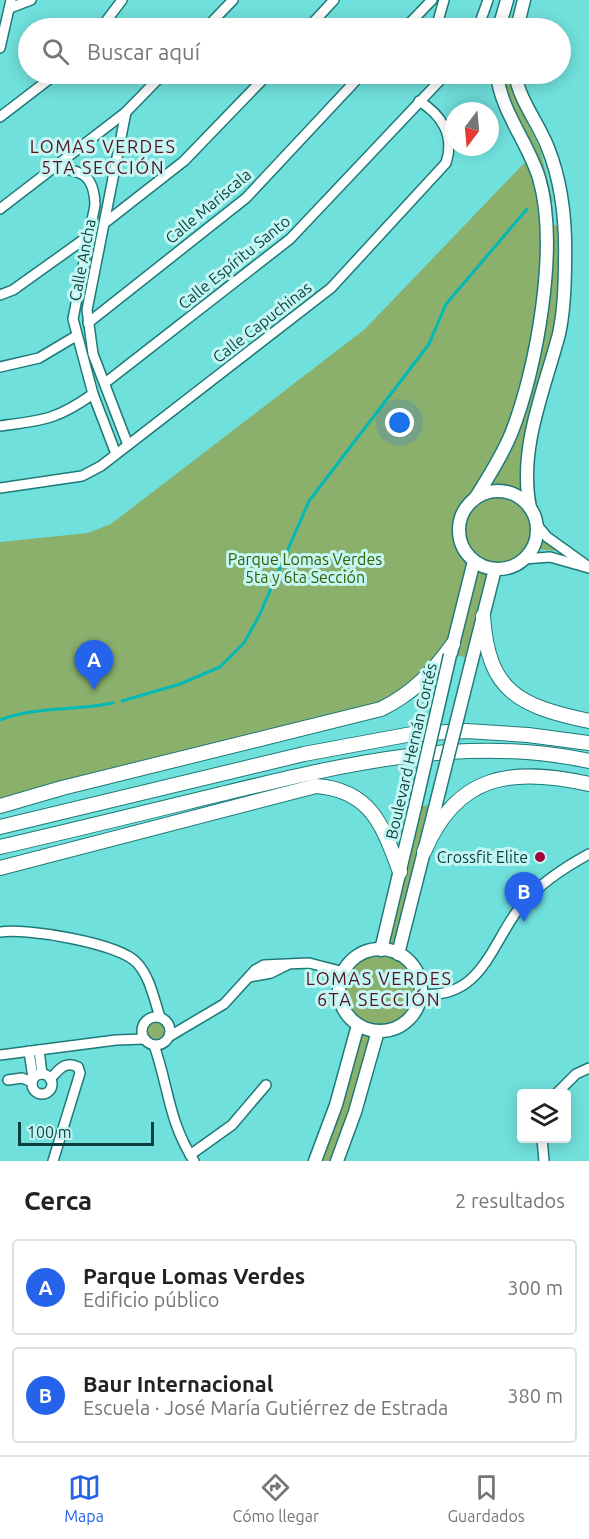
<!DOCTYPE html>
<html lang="es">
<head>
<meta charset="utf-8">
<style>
  body { margin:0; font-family:Ubuntu,sans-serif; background:#f2f2f2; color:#222 }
  .controls { position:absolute; right:18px; bottom:18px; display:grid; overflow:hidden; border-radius:6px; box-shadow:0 3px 15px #0003 }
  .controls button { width:54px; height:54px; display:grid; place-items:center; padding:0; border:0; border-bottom:2px solid #e0e0e0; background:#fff; color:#222; font:30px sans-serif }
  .compass { position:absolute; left:445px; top:102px; width:54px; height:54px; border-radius:50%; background:#fff; box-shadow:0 3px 15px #0003; rotate:196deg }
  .scale { position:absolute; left:18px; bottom:15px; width:136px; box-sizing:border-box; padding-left:6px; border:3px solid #0b3e3c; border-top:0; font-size:16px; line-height:21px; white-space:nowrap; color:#0b3e3c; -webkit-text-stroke:4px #c4f7f4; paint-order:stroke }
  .you { position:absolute; left:400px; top:423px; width:21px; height:21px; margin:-15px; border:4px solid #fff; border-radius:50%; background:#1a73e8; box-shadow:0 0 0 9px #1a73e833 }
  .badge { display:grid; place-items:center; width:39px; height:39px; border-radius:50%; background:#2563eb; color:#fff; font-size:20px; font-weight:700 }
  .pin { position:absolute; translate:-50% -50px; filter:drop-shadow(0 2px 3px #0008) }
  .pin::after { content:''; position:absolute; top:32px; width:21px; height:18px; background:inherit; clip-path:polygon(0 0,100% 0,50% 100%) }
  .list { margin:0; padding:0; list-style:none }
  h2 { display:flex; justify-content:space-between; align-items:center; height:78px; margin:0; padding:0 24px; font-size:26px }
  h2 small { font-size:20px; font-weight:400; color:#767676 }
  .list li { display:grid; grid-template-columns:39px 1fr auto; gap:18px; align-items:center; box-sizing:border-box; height:96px; margin:0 12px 12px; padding:0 12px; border:2px solid #e0e0e0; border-radius:6px }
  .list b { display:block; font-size:22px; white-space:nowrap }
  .list p { margin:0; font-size:20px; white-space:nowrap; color:#767676 }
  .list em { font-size:20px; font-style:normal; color:#767676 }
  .icon { flex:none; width:33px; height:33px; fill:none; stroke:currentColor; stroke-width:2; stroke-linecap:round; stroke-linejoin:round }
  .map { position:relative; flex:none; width:589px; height:1161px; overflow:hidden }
  .search { position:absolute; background:#fff; box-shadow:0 3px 15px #0003; left:18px; right:18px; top:18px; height:66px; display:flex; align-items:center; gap:15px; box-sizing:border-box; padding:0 21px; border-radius:33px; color:#767676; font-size:22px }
  .sheet { height:294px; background:#fff }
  nav { display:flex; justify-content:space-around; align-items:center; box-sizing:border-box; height:84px; border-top:2px solid #e0e0e0; background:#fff; font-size:16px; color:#767676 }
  nav a { display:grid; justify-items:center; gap:3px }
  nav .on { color:#2563eb }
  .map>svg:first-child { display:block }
  .green { fill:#8ab06c }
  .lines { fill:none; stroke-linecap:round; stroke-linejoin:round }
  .stream { stroke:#02b9b5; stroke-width:3 }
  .minor-casing { stroke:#1e7a77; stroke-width:12 }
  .major-casing { stroke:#1e7a77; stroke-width:15 }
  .highway-casing { stroke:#1e7a77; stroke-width:16 }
  .minor { stroke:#fff; stroke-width:9 }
  .major { stroke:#fff; stroke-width:12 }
  .highway { stroke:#fff; stroke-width:14 }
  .major-bridge-casing { stroke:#1e7a77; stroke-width:15; stroke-linecap:butt }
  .major-bridge { stroke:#fff; stroke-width:12 }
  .poi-dot { fill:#a2043b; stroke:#c4f7f4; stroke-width:2 }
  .labels { text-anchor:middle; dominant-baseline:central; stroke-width:6; stroke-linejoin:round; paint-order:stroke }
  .street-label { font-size:16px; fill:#0b3e3c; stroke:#c4f7f4 }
  .park-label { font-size:16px; fill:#365e00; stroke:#c4f7f4 }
  .poi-label { font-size:16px; fill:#0b3e3c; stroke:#c4f7f4; text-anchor:end }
  .neighbourhood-label { font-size:18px; letter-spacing:1.5px; fill:#581322; stroke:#c4f7f4 }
</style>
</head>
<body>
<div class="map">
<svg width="589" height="1161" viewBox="0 0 589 1161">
  <rect width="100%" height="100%" fill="#70e0dc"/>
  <g class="green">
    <path d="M 499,74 L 510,74 L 516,99 L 540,149 L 553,201 L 546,201 L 505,101 Z"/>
    <path d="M 530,157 L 548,226 L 557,225 L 558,299 L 554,331 L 532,415 L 528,505 C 515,492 502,487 484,491 L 518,411 C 505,436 490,474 474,495 C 467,505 459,510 457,523 C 455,538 462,551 473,560 L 452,644 L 395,702 L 0,806 L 0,542 L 88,533 L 111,524 L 365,329 Z"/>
    <path d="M 493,494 C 517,496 530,508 532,532 L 557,551 L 527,548 C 483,597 424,518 493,494 Z"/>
    <path d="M 473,561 L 494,568 L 469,658 L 455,655 Z"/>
    <path d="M 436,804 L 398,953 L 382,949 L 415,807 Z"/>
    <circle cx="380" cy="991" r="39"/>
    <circle cx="156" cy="1031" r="14"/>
    <path d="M 358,1026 L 377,1033 L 337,1161 L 315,1161 Z"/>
  </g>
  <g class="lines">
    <g class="stream">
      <path d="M 122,701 L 180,684 L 220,667 L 244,643 L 259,616 L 309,501 L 429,344 L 446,304 L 527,209"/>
      <path d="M 0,720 C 35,706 76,711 113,703"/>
    </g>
    <g class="minor-casing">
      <g id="minor">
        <path d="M 10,8 L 31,0"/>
        <path d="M 101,28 L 122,0"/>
        <path d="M 206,28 L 233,0"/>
        <path d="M 308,28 L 334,0"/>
        <path d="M 405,28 L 432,0"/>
        <path d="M 436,28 L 444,0"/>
        <path d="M 478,28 L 488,0"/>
        <path d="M 0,48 L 11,0"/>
        <path d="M 126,112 L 87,310 L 93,354 L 128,445"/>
        <path d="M 0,117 L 56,74"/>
        <path d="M 54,167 C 82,171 94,174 95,205 L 73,319 L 93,394 L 116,454"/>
        <path d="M 0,209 L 126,112 L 163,74"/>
        <path d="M 106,222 L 184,161 L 268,74"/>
        <path d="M 0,295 L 13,290 L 90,235"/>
        <path d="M 88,323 L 246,198 L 362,74"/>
        <path d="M 0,367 L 39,358 L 76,336"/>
        <path d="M 105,383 L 290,239 L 446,74"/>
        <path d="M 0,426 C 44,420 56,420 93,394"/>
        <path d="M 0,488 L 82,476 L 101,466 L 331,288 L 446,163 C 455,136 442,115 419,101"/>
        <path d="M 536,524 L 547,537 L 589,567"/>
        <path d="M 524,559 L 550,557 L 589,568"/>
        <path d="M 0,932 C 27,928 119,943 137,963 C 150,977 154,999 160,1017"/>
        <path d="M 249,977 L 271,973 L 287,965"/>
        <path d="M 421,994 C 483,1000 491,942 523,903 C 542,882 565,867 589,854"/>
        <circle cx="156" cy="1031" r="14"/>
        <path d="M 170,1036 L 224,1004 L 255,970 L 264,965 L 309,963 L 344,972"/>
        <path d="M 154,1045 C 169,1088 168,1120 194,1161"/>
        <path d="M 39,1050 L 42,1074"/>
        <path d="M 29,1051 L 33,1078"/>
        <path d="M 0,1055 L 116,1040 L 145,1039"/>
        <circle cx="42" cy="1084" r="10"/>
        <path d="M 50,1079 C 59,1070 65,1060 78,1067 L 80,1073 L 53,1161"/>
        <path d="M 8,1080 L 22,1078 L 32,1082"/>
        <path d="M 556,1094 L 576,1074 L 589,1068"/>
        <path d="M 542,1138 L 544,1161"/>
        <path d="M 190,1155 L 232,1125 L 266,1085"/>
      </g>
    </g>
    <g class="major-casing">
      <g id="major">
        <path d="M 499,28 L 507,0"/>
        <path d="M 517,28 L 524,0"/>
        <path d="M 515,74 C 520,102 538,122 548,148 C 562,183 566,224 565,261 C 565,285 564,311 559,334 C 544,391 518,449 530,508"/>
        <circle cx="498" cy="530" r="39"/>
        <path d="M 476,497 C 489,476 502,456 511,434 C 537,369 559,245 539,178 C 528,142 501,112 497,74"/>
        <path d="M 451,653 L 474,561"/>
        <path d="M 472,660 L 495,569"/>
        <circle cx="380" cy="990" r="41"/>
        <path d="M 381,950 L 415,807"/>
        <path d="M 398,954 L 436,804"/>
        <path d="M 315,1161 L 336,1105 L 358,1025"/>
        <path d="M 337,1161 L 355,1112 L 378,1031"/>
      </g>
    </g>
    <g class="highway-casing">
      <g id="highway">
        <path d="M 483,616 C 488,693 520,706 589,721"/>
        <path d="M 0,806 L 62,788 L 381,709 C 412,694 433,672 453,644"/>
        <path d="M 0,827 L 304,754 L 412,734 L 466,731 L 528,735 L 589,743"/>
        <path d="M 0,847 C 74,830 147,812 221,794 C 341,765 465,734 589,761"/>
        <path d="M 424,852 C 457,773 513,767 589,784"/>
        <path d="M 0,868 L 316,786 C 371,790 383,826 400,872"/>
      </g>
    </g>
    <use href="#minor" class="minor"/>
    <use href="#major" class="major"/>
    <use href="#highway" class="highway"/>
    <g class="major-bridge-casing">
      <g id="major-bridge">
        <path d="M 436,804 L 472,660"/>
        <path d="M 415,807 L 450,655"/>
      </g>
    </g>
    <use href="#major-bridge" class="major-bridge"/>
  </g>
  <circle class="poi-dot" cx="540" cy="857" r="6"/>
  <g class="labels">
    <g class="street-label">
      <text transform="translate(208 206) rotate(-40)">Calle Mariscala</text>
      <text transform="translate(82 260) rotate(-79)">Calle Ancha</text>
      <text transform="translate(234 262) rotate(-39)">Calle Espíritu Santo</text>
      <text transform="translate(262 322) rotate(-38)">Calle Capuchinas</text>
      <text transform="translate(411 751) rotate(-77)">Boulevard Hernán Cortés</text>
    </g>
    <g class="park-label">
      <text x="305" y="559">Parque Lomas Verdes<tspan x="305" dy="18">5ta y 6ta Sección</tspan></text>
    </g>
    <g class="poi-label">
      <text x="528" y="857">Crossfit Elite</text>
    </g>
    <g class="neighbourhood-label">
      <text x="103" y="146">LOMAS VERDES<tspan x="103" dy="21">5TA SECCIÓN</tspan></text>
      <text x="379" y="978">LOMAS VERDES<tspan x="379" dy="21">6TA SECCIÓN</tspan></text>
    </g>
  </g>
</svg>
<div class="controls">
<button><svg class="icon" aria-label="layers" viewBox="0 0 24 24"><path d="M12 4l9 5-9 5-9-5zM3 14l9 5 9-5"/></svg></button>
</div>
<svg class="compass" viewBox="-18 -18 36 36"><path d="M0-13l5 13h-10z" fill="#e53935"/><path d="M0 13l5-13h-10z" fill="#767676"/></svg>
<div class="scale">100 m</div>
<div class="you"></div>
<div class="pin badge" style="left:94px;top:690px">A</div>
<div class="pin badge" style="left:524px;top:922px">B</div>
<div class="search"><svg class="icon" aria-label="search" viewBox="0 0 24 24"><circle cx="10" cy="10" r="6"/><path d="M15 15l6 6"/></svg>Buscar aquí</div>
</div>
<section class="sheet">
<h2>Cerca<small>2 resultados</small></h2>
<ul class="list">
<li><span class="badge">A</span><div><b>Parque Lomas Verdes</b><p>Edificio público</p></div><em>300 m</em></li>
<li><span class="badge">B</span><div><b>Baur Internacional</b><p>Escuela · José María Gutiérrez de Estrada</p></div><em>380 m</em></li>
</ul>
</section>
<nav>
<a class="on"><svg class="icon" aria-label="map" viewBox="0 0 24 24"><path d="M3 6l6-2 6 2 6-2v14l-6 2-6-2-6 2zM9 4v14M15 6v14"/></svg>Mapa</a>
<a><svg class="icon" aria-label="directions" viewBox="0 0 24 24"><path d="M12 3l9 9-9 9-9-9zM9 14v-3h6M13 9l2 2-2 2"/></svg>Cómo llegar</a>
<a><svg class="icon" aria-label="saved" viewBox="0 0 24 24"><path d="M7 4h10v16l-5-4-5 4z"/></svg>Guardados</a>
</nav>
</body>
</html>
